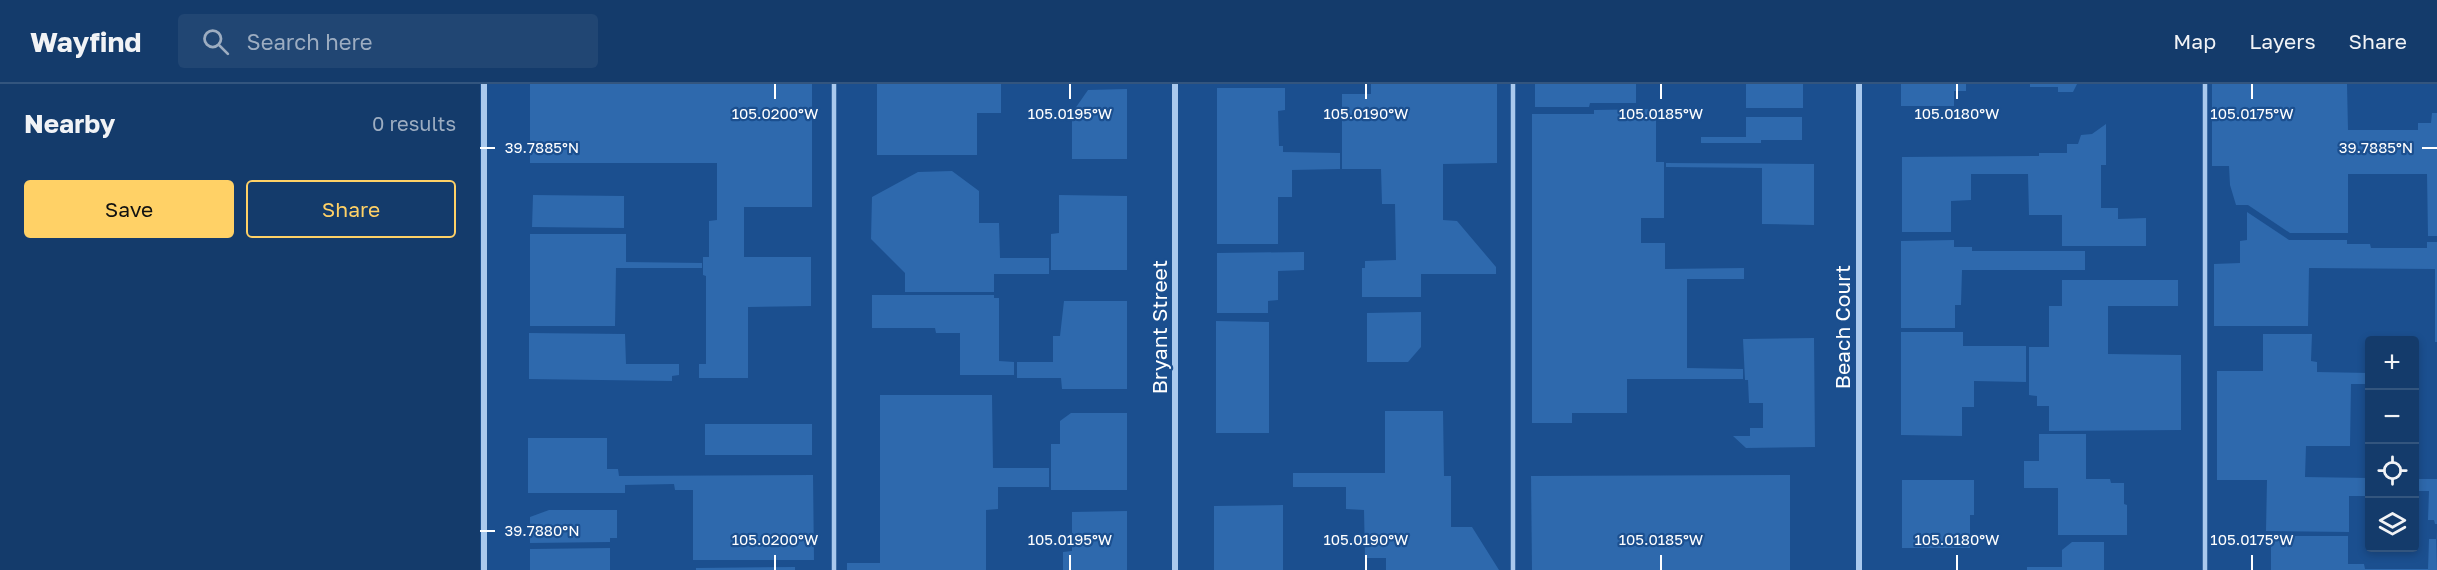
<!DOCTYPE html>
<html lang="en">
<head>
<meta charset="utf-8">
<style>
  body { margin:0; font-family:"Golos Text",sans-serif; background:#214673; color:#f1f3f6 }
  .controls { position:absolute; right:18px; bottom:18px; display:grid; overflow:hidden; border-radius:6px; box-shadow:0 3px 9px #0003 }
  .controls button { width:54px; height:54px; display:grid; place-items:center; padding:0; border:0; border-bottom:2px solid #33557e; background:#143b6b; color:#f1f3f6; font:30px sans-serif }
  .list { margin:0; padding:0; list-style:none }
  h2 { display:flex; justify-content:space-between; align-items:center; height:78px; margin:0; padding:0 24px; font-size:26px }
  h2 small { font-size:20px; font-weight:400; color:#9dadc1 }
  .actions { display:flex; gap:12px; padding:18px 24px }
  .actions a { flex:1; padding:14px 0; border:2px solid #ffd166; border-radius:6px; text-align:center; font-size:21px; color:#ffd166 }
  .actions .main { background:#ffd166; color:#111 }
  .icon { flex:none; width:33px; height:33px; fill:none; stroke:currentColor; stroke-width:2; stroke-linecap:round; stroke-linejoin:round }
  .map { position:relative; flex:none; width:1957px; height:486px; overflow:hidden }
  header { display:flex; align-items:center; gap:36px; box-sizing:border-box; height:84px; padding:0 30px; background:#143b6b; border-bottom:2px solid #33557e }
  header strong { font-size:28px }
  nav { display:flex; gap:33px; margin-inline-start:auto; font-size:21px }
  .search { width:420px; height:54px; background:#214673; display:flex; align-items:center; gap:15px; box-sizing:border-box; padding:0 21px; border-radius:6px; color:#9dadc1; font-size:22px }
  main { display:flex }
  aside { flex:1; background:#143b6b }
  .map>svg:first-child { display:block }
  .green { fill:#2e69ad }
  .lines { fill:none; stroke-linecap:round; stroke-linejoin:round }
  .service { stroke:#a9c9ee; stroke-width:4.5 }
  .minor { stroke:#a9c9ee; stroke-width:6 }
  .ticks { fill:none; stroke:#fff; stroke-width:2 }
  .labels { text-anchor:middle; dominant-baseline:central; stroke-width:4.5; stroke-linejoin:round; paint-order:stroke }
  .street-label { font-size:21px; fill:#fff; stroke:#1b4f8f }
  .ticks-label { font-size:15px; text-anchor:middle; fill:#fff; stroke:#1b4f8f; stroke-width:4.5; stroke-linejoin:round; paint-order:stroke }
</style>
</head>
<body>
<header>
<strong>Wayfind</strong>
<div class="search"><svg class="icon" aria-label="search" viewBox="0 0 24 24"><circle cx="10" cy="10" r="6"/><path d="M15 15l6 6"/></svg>Search here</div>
<nav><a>Map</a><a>Layers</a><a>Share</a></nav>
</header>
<main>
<aside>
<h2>Nearby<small>0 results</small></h2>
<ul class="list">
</ul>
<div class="actions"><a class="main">Save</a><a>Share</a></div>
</aside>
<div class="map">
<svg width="1957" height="486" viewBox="0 0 1957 486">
  <rect width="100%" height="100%" fill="#1b4f8f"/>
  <g class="green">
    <path d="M 50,0 L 332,0 L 332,123 L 264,123 L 264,173 L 331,173 L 331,222 L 268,223 L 268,294 L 219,294 L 219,280 L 226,280 L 226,192 L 223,191 L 223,173 L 229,173 L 229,137 L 237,136 L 237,79 L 50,79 Z"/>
    <path d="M 397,0 L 521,0 L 521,29 L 497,29 L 497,71 L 397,71 Z"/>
    <path d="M 891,0 L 1017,0 L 1017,79 L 963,80 L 963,136 L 977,137 L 1016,183 L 1016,190 L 941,190 L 941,213 L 882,213 L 882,184 L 885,184 L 885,177 L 916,176 L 915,120 L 902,120 L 901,85 L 862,85 L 862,10 L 891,10 Z"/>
    <path d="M 1055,0 L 1156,0 L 1156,19 L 1110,19 L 1109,23 L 1055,23 Z"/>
    <rect x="1266" y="0" width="57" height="24"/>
    <path d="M 1421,0 L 1486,0 L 1486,7 L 1474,7 L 1474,22 L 1421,22 Z"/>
    <path d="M 1550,0 L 1597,0 L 1593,8 L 1578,8 L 1578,3 L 1550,3 Z"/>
    <path d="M 1732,0 L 1867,0 L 1868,46 L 1938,46 L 1938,39 L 1951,39 L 1952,29 L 1957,29 L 1957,152 L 1948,152 L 1947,90 L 1868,90 L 1868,149 L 1810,149 L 1768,121 L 1756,121 L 1750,101 L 1749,82 L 1732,82 Z"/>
    <path d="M 737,4 L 805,4 L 805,26 L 798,27 L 799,62 L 803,62 L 803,68 L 860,69 L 860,85 L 812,86 L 812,113 L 798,113 L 798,160 L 737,160 Z"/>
    <path d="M 647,5 L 647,75 L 592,75 L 592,29 L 608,6 Z"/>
    <path d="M 1176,25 L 1176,78 L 1184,78 L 1184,134 L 1161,134 L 1161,159 L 1185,159 L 1185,185 L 1264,184 L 1264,195 L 1207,195 L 1207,284 L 1263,285 L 1263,295 L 1147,295 L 1147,329 L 1092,329 L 1092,339 L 1052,339 L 1052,30 L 1114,30 L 1114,26 Z"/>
    <path d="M 1266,33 L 1322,33 L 1322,56 L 1281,56 L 1281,59 L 1221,59 L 1221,53 L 1266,53 Z"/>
    <path d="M 1626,40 L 1626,81 L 1621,81 L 1621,124 L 1638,124 L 1638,135 L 1666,134 L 1666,162 L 1582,162 L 1582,131 L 1549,131 L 1548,90 L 1491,90 L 1491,116 L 1471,117 L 1471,148 L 1422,148 L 1422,73 L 1559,72 L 1559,69 L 1587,69 L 1587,60 L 1598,60 L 1601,51 L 1612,50 Z"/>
    <path d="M 1186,79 L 1334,80 L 1334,141 L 1282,140 L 1282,84 L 1186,83 Z"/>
    <path d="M 472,87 L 499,107 L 499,139 L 519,139 L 520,174 L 569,174 L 569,190 L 514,190 L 514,208 L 425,208 L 425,189 L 391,155 L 392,113 L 438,88 Z"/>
    <path d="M 53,111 L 144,112 L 144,144 L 52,143 Z"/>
    <path d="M 579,111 L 647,112 L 647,186 L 571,186 L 571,150 L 579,149 Z"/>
    <path d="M 1767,128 L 1809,156 L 1867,156 L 1867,160 L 1890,160 L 1891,164 L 1947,164 L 1947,158 L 1957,158 L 1957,258 L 1955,258 L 1955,185 L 1829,184 L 1828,242 L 1734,242 L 1734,180 L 1760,179 L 1760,157 L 1767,156 Z"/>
    <path d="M 50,150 L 146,150 L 146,178 L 222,179 L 222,184 L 136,184 L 135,242 L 50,242 Z"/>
    <path d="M 1474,156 L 1474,163 L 1492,163 L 1492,167 L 1605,167 L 1605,186 L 1482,186 L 1481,221 L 1475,221 L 1475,244 L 1421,244 L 1421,157 Z"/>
    <path d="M 824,168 L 824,186 L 798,187 L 798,216 L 788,217 L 788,229 L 737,229 L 737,169 Z"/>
    <path d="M 1582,196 L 1698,196 L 1698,222 L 1628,222 L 1628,270 L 1701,271 L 1701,346 L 1569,347 L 1569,322 L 1557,322 L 1557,312 L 1549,311 L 1549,263 L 1569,263 L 1569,222 L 1582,222 Z"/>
    <path d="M 392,211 L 514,211 L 514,214 L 519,214 L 519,277 L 534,278 L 534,291 L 480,291 L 480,249 L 456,249 L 455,244 L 392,244 Z"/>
    <path d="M 584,217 L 647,217 L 647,305 L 582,305 L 581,294 L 537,294 L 537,278 L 573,278 L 573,252 L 580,252 Z"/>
    <path d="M 941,228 L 941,263 L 928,278 L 887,278 L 887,229 Z"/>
    <path d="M 736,237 L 789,238 L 789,349 L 736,349 Z"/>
    <path d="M 1421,248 L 1483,248 L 1483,262 L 1546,262 L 1546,298 L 1494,297 L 1494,323 L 1482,323 L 1482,352 L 1421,351 Z"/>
    <path d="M 49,249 L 145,250 L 146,280 L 199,280 L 199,291 L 192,292 L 192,297 L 49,295 Z"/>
    <path d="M 1783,250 L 1832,250 L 1831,277 L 1837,278 L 1837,288 L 1889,289 L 1889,300 L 1871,300 L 1870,362 L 1826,362 L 1825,393 L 1889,394 L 1888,412 L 1869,412 L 1869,448 L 1786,447 L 1787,396 L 1737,396 L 1737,287 L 1783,287 Z"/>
    <path d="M 1334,254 L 1335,363 L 1266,364 L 1253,352 L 1270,352 L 1270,344 L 1283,344 L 1283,319 L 1269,319 L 1268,296 L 1265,296 L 1263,255 Z"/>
    <path d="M 400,311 L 512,311 L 513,384 L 569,384 L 569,403 L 518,403 L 518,425 L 506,426 L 506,486 L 367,486 L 367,479 L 400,479 Z"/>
    <path d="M 905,327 L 963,327 L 964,392 L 971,392 L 971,443 L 992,443 L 1019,486 L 906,486 L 906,474 L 885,474 L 884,426 L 866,425 L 866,403 L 813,403 L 813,389 L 905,389 Z"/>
    <path d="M 591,329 L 647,329 L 647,406 L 571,406 L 571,360 L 580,360 L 580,337 Z"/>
    <rect x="225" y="340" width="107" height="31"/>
    <path d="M 1559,350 L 1606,350 L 1606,395 L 1630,395 L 1631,399 L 1644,399 L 1644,420 L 1647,421 L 1647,451 L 1578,451 L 1578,404 L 1544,404 L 1544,377 L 1559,377 Z"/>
    <path d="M 48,354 L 127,354 L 127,385 L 138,385 L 139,392 L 333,391 L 334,476 L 213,476 L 213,406 L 195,406 L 194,400 L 145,401 L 145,409 L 48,409 Z"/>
    <path d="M 1310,391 L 1310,486 L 1052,486 L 1051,392 Z"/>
    <path d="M 1934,395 L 1957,395 L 1957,440 L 1955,440 L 1954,436 L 1948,436 L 1949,407 L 1935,407 Z"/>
    <path d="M 1422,396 L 1494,396 L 1494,431 L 1490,431 L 1490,464 L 1422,464 Z"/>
    <path d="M 803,421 L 803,486 L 734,486 L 734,422 Z"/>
    <path d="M 69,426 L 137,426 L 137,454 L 130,454 L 130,458 L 50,459 L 50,433 Z"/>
    <path d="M 647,427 L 647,486 L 583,486 L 583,468 L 592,467 L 592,428 Z"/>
    <path d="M 1956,446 L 1957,486 L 1791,486 L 1791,452 L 1868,452 L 1868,480 L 1884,480 L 1885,485 L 1948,485 L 1949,455 L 1956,455 Z"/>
    <path d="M 1592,458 L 1624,458 L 1624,486 L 1547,486 L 1547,483 L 1582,483 L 1582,466 Z"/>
    <path d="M 130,464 L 130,486 L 50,486 L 50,465 Z"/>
    <path d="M 315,483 L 315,486 L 216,486 L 216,484 Z"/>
  </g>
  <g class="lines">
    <g class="service">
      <path d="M 1725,0 L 1725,486"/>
      <path d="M 354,486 L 354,0"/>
      <path d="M 1033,486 L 1033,0"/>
    </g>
    <g class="minor">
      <path d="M 4,0 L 4,486"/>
      <path d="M 695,486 L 695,0"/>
      <path d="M 1379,486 L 1379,0"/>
    </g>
  </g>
  <path class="ticks" d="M 295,0 L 295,15M 590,0 L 590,15M 886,0 L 886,15M 1181,0 L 1181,15M 1477,0 L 1477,15M 1772,0 L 1772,15M 0,64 L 15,64M 1942,64 L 1957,64M 0,447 L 15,447M 295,471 L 295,486M 590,471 L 590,486M 886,471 L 886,486M 1181,471 L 1181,486M 1477,471 L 1477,486M 1772,471 L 1772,486"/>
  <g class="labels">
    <g class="street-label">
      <text transform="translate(679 243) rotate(-90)">Bryant Street</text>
      <text transform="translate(1362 243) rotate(-90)">Beach Court</text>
    </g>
  </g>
  <g class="ticks-label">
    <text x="295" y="35">105.0200°W</text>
    <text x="590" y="35">105.0195°W</text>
    <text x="886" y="35">105.0190°W</text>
    <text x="1181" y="35">105.0185°W</text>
    <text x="1477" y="35">105.0180°W</text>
    <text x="1772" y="35">105.0175°W</text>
    <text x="62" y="69">39.7885°N</text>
    <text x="1896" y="69">39.7885°N</text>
    <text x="62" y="452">39.7880°N</text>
    <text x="295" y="461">105.0200°W</text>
    <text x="590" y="461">105.0195°W</text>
    <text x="886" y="461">105.0190°W</text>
    <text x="1181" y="461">105.0185°W</text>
    <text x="1477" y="461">105.0180°W</text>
    <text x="1772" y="461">105.0175°W</text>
  </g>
</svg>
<div class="controls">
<button>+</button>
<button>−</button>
<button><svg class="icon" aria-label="locate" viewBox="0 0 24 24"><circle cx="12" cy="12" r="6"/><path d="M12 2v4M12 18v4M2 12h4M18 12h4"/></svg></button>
<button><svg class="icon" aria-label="layers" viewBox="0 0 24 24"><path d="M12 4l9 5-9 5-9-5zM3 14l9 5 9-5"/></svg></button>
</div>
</div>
</main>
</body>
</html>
